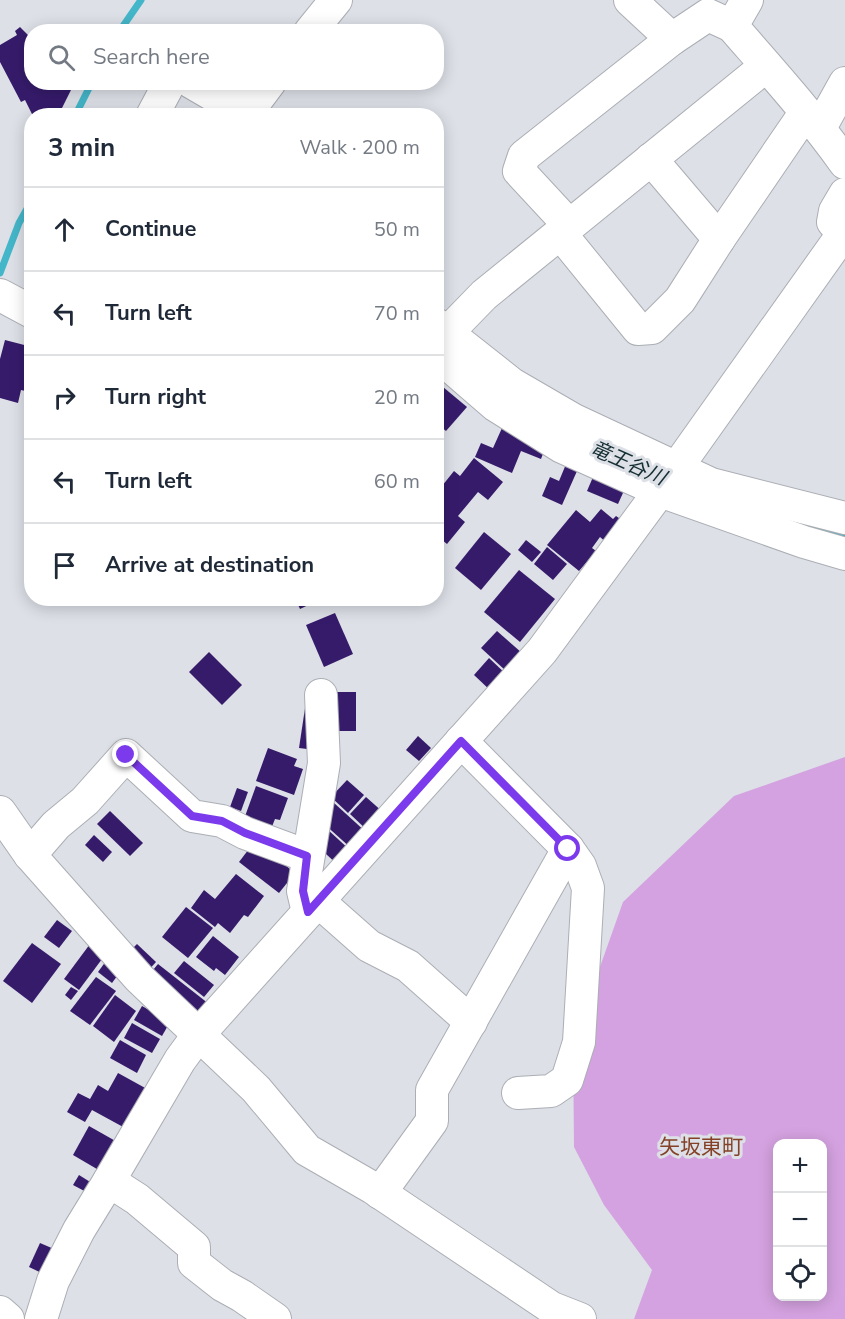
<!DOCTYPE html>
<html lang="en">
<head>
<meta charset="utf-8">
<style>
  body { margin:0; font-family:"Nunito Sans","Noto Sans JP",sans-serif; background:#f6f6f7; color:#1f2937 }
  .controls { position:absolute; right:18px; bottom:18px; display:grid; overflow:hidden; border-radius:12px; box-shadow:0 3px 15px #0003 }
  .controls button { width:54px; height:54px; display:grid; place-items:center; padding:0; border:0; border-bottom:2px solid #e0e1e3; background:#fff; color:#1f2937; font:30px sans-serif }
  .stop { position:absolute; width:18px; height:18px; margin:-14px; border:4px solid #7c3aed; border-radius:50%; background:#fff }
  .stop.end { background:#7c3aed; border-color:#fff; box-shadow:0 2px 6px #0008 }
  .list { margin:0; padding:0; list-style:none }
  h2 { display:flex; justify-content:space-between; align-items:center; height:78px; margin:0; padding:0 24px; font-size:26px }
  h2 small { font-size:20px; font-weight:400; color:#747a83 }
  .list li { display:grid; grid-template-columns:39px 1fr auto; gap:18px; align-items:center; box-sizing:border-box; height:84px; padding:0 24px; border-top:2px solid #e0e1e3 }
  .list b { display:block; font-size:22px; white-space:nowrap }
  .list em { font-size:20px; font-style:normal; color:#747a83 }
  .icon { flex:none; width:33px; height:33px; fill:none; stroke:currentColor; stroke-width:2; stroke-linecap:round; stroke-linejoin:round }
  .map { position:relative; flex:none; width:845px; height:1319px; overflow:hidden }
  .search { position:absolute; background:#fff; box-shadow:0 3px 15px #0003; left:24px; top:24px; width:420px; height:66px; display:flex; align-items:center; gap:15px; box-sizing:border-box; padding:0 21px; border-radius:24px; color:#747a83; font-size:22px }
  .panel { position:absolute; background:#fff; box-shadow:0 3px 15px #0003; left:24px; top:108px; width:420px; height:498px; border-radius:24px }
  .map>svg:first-child { display:block }
  .green { fill:#d4a2e0; fill-rule:evenodd }
  .lines { fill:none; stroke-linecap:round; stroke-linejoin:round }
  .stream { stroke:#44b6c9; stroke-width:7 }
  .river { stroke:#44b6c9; stroke-width:40 }
  .building { fill:#361b6b }
  .minor-casing { stroke:#abaeb4; stroke-width:34 }
  .minor { stroke:#fff; stroke-width:32 }
  .route { stroke:#7c3aed; stroke-width:8 }
  .labels { text-anchor:middle; dominant-baseline:central; stroke-width:6; stroke-linejoin:round; paint-order:stroke }
  .water-label { font-size:20px; font-style:italic; fill:#162f33; stroke:#dde0e7 }
  .quarter-label { font-size:21px; fill:#844127; stroke:#dde0e7 }
</style>
</head>
<body>
<div class="map">
<svg width="845" height="1319" viewBox="0 0 845 1319">
  <rect width="100%" height="100%" fill="#dde0e7"/>
  <path class="green" d="M 845,757 L 845,1319 L 634,1319 L 652,1270 L 604,1205 L 574,1147 L 573,1043 L 623,902 L 734,796 ZM 778,1144 L 822,1144 L 822,1296 L 778,1296 Z"/>
  <g class="lines">
    <g class="stream">
      <path d="M 119,32 L 141,0"/>
      <path d="M 75,116 L 92,82"/>
      <path d="M 0,273 L 19,223 L 32,200"/>
    </g>
    <path class="river" d="M 744,507 L 845,536"/>
  </g>
  <g class="building">
    <path d="M 87,26 L 97,32 L 83,32 Z"/>
    <path d="M 20,27 L 32,39 L 32,82 L 75,82 L 58,116 L 34,116 L 32,114 L 25,100 L 21,102 L 0,62 L 0,45 L 17,35 L 15,31 Z"/>
    <path d="M 5,340 L 32,347 L 32,386 L 30,392 L 21,390 L 18,403 L 0,398 L 0,359 Z"/>
    <path d="M 443,387 L 467,407 L 446,431 L 436,423 L 436,394 Z"/>
    <path d="M 502,428 L 546,446 L 541,459 L 521,451 L 512,473 L 475,457 L 481,443 L 493,448 Z"/>
    <path d="M 569,457 L 581,462 L 562,505 L 542,496 L 550,477 L 559,481 Z"/>
    <path d="M 474,458 L 503,482 L 488,500 L 478,492 L 458,516 L 465,522 L 447,544 L 436,535 L 436,503 L 444,495 L 438,491 L 454,471 L 460,476 Z"/>
    <path d="M 596,470 L 627,484 L 618,504 L 587,491 Z"/>
    <path d="M 601,509 L 613,519 L 616,516 L 626,523 L 608,544 L 600,537 L 592,548 L 596,551 L 579,571 L 547,545 L 576,510 L 590,522 Z"/>
    <path d="M 484,532 L 511,554 L 481,590 L 455,568 Z"/>
    <path d="M 526,540 L 541,552 L 532,562 L 518,550 Z"/>
    <path d="M 547,547 L 567,564 L 553,580 L 534,564 Z"/>
    <path d="M 519,570 L 555,599 L 520,642 L 484,612 Z"/>
    <path d="M 295,598 L 323,598 L 300,609 Z"/>
    <path d="M 335,613 L 353,654 L 324,667 L 306,625 Z"/>
    <path d="M 497,631 L 522,653 L 506,671 L 481,648 Z"/>
    <path d="M 209,652 L 242,685 L 222,705 L 189,672 Z"/>
    <path d="M 489,658 L 507,675 L 492,692 L 474,675 Z"/>
    <rect x="331" y="692" width="25" height="39"/>
    <path d="M 307,695 L 315,750 L 299,748 Z"/>
    <path d="M 418,736 L 431,748 L 419,761 L 406,750 Z"/>
    <path d="M 268,748 L 297,759 L 294,766 L 303,769 L 294,795 L 256,781 Z"/>
    <path d="M 347,780 L 364,795 L 348,813 L 331,797 Z"/>
    <path d="M 256,786 L 288,798 L 280,820 L 275,819 L 271,829 L 244,819 Z"/>
    <path d="M 237,788 L 248,792 L 241,811 L 230,807 Z"/>
    <path d="M 366,797 L 384,813 L 368,831 L 350,814 Z"/>
    <path d="M 333,802 L 367,833 L 352,849 L 322,822 Z"/>
    <path d="M 110,811 L 143,843 L 130,856 L 97,824 Z"/>
    <path d="M 327,829 L 351,851 L 338,865 L 314,843 Z"/>
    <path d="M 94,835 L 112,852 L 103,862 L 85,845 Z"/>
    <path d="M 255,841 L 295,873 L 279,893 L 239,862 Z"/>
    <path d="M 236,874 L 264,896 L 248,917 L 244,915 L 230,933 L 218,923 L 215,927 L 191,908 L 204,890 L 215,899 Z"/>
    <path d="M 186,907 L 213,928 L 188,958 L 162,937 Z"/>
    <path d="M 57,920 L 72,931 L 59,948 L 44,937 Z"/>
    <path d="M 213,936 L 239,957 L 225,975 L 216,968 L 214,971 L 196,957 Z"/>
    <path d="M 32,943 L 61,964 L 32,1003 L 3,981 Z"/>
    <path d="M 90,944 L 105,955 L 79,990 L 64,979 Z"/>
    <path d="M 137,944 L 156,962 L 145,974 L 125,956 Z"/>
    <path d="M 109,957 L 123,968 L 112,983 L 98,972 Z"/>
    <path d="M 184,961 L 214,985 L 204,997 L 174,973 Z"/>
    <path d="M 158,964 L 209,1004 L 194,1022 L 148,976 Z"/>
    <path d="M 96,977 L 116,991 L 90,1025 L 70,1011 Z"/>
    <path d="M 71,987 L 78,991 L 71,1000 L 65,995 Z"/>
    <path d="M 115,995 L 136,1011 L 114,1042 L 93,1026 Z"/>
    <path d="M 142,1006 L 170,1022 L 162,1036 L 134,1020 Z"/>
    <path d="M 132,1023 L 160,1039 L 152,1053 L 124,1038 Z"/>
    <path d="M 120,1040 L 146,1055 L 137,1073 L 110,1058 Z"/>
    <path d="M 118,1073 L 147,1089 L 125,1128 L 92,1110 L 85,1122 L 67,1112 L 78,1093 L 90,1099 L 98,1085 L 108,1091 Z"/>
    <path d="M 89,1126 L 119,1143 L 102,1172 L 73,1155 Z"/>
    <path d="M 79,1175 L 95,1185 L 90,1194 L 73,1185 Z"/>
    <path d="M 40,1243 L 61,1252 L 50,1277 L 29,1267 Z"/>
  </g>
  <g class="lines">
    <g class="minor-casing">
      <g id="minor">
        <path d="M 630,0 L 672,39 L 708,15 L 732,26"/>
        <path d="M 747,0 L 732,26 C 771,71 811,115 845,163"/>
        <path d="M 310,32 L 336,0"/>
        <path d="M 191,82 L 232,106 L 255,102 L 270,82"/>
        <path d="M 152,116 L 170,82"/>
        <path d="M 820,128 L 845,83"/>
        <path d="M 651,159 L 719,239"/>
        <path d="M 569,225 L 519,171 L 524,156 L 672,39"/>
        <path d="M 560,233 L 638,329 L 652,328 L 680,300 L 719,239 L 805,113"/>
        <path d="M 843,233 L 833,222 L 835,211 L 845,194"/>
        <path d="M 0,295 L 32,312"/>
        <path d="M 436,324 L 512,384 L 574,420 L 711,484 L 845,518"/>
        <path d="M 448,332 L 484,295 L 766,66"/>
        <path d="M 436,354 L 495,405 L 562,447 L 660,491 L 804,542 L 845,554"/>
        <path d="M 461,741 L 568,849 L 580,866 L 588,888 L 579,1042 L 567,1080 L 551,1091 L 518,1093"/>
        <path d="M 0,812 L 30,855 L 139,978 L 256,1089 L 307,1150 L 373,1188 L 552,1308 L 580,1319"/>
        <path d="M 30,855 L 56,825 L 85,801 L 126,755 L 192,816 L 222,821 L 245,833 L 307,856"/>
        <path d="M 318,901 L 369,946 L 408,966 L 471,1022"/>
        <path d="M 308,912 L 303,891 L 324,763 L 321,695"/>
        <path d="M 109,1181 L 137,1199 L 194,1247 L 194,1263 L 222,1285 L 242,1296 L 275,1319"/>
        <path d="M 380,1193 L 432,1121 L 432,1090 L 568,849"/>
        <path d="M 0,1312 L 8,1319"/>
        <path d="M 41,1319 L 53,1281 L 79,1230 L 109,1181 L 180,1060 L 199,1034 L 542,651 L 673,473 L 845,231"/>
      </g>
    </g>
    <use href="#minor" class="minor"/>
  </g>
  <g class="lines">
    <path class="route" d="M 126,755 L 192,816 L 222,821 L 245,833 L 307,856 L 303,891 L 308,912 L 461,741 L 568,849"/>
  </g>
  <g class="labels">
    <g class="water-label">
      <text transform="translate(628 463) rotate(24)">竜王谷川</text>
    </g>
    <g class="quarter-label">
      <text x="701" y="1147">矢坂東町</text>
    </g>
  </g>
</svg>
<div class="controls">
<button>+</button>
<button>−</button>
<button><svg class="icon" aria-label="locate" viewBox="0 0 24 24"><circle cx="12" cy="12" r="6"/><path d="M12 2v4M12 18v4M2 12h4M18 12h4"/></svg></button>
</div>
<div class="stop" style="left:568px;top:849px"></div>
<div class="stop end" style="left:126px;top:755px"></div>
<div class="search"><svg class="icon" aria-label="search" viewBox="0 0 24 24"><circle cx="10" cy="10" r="6"/><path d="M15 15l6 6"/></svg>Search here</div>
<section class="panel">
<h2>3 min<small>Walk · 200 m</small></h2>
<ul class="list">
<li><svg class="icon" aria-label="ahead" viewBox="0 0 24 24"><path d="M12 20V5M6 11l6-6 6 6"/></svg><div><b>Continue</b></div><em>50 m</em></li>
<li><svg class="icon" aria-label="left" viewBox="0 0 24 24"><path d="M17 20v-9H6M10 6l-5 5 5 5"/></svg><div><b>Turn left</b></div><em>70 m</em></li>
<li><svg class="icon" aria-label="right" viewBox="0 0 24 24"><path d="M7 20v-9h11M14 6l5 5-5 5"/></svg><div><b>Turn right</b></div><em>20 m</em></li>
<li><svg class="icon" aria-label="left" viewBox="0 0 24 24"><path d="M17 20v-9H6M10 6l-5 5 5 5"/></svg><div><b>Turn left</b></div><em>60 m</em></li>
<li><svg class="icon" aria-label="arrive" viewBox="0 0 24 24"><path d="M6 21V4h12l-3 4 3 4H6"/></svg><div><b>Arrive at destination</b></div></li>
</ul>
</section>
</div>
</body>
</html>
